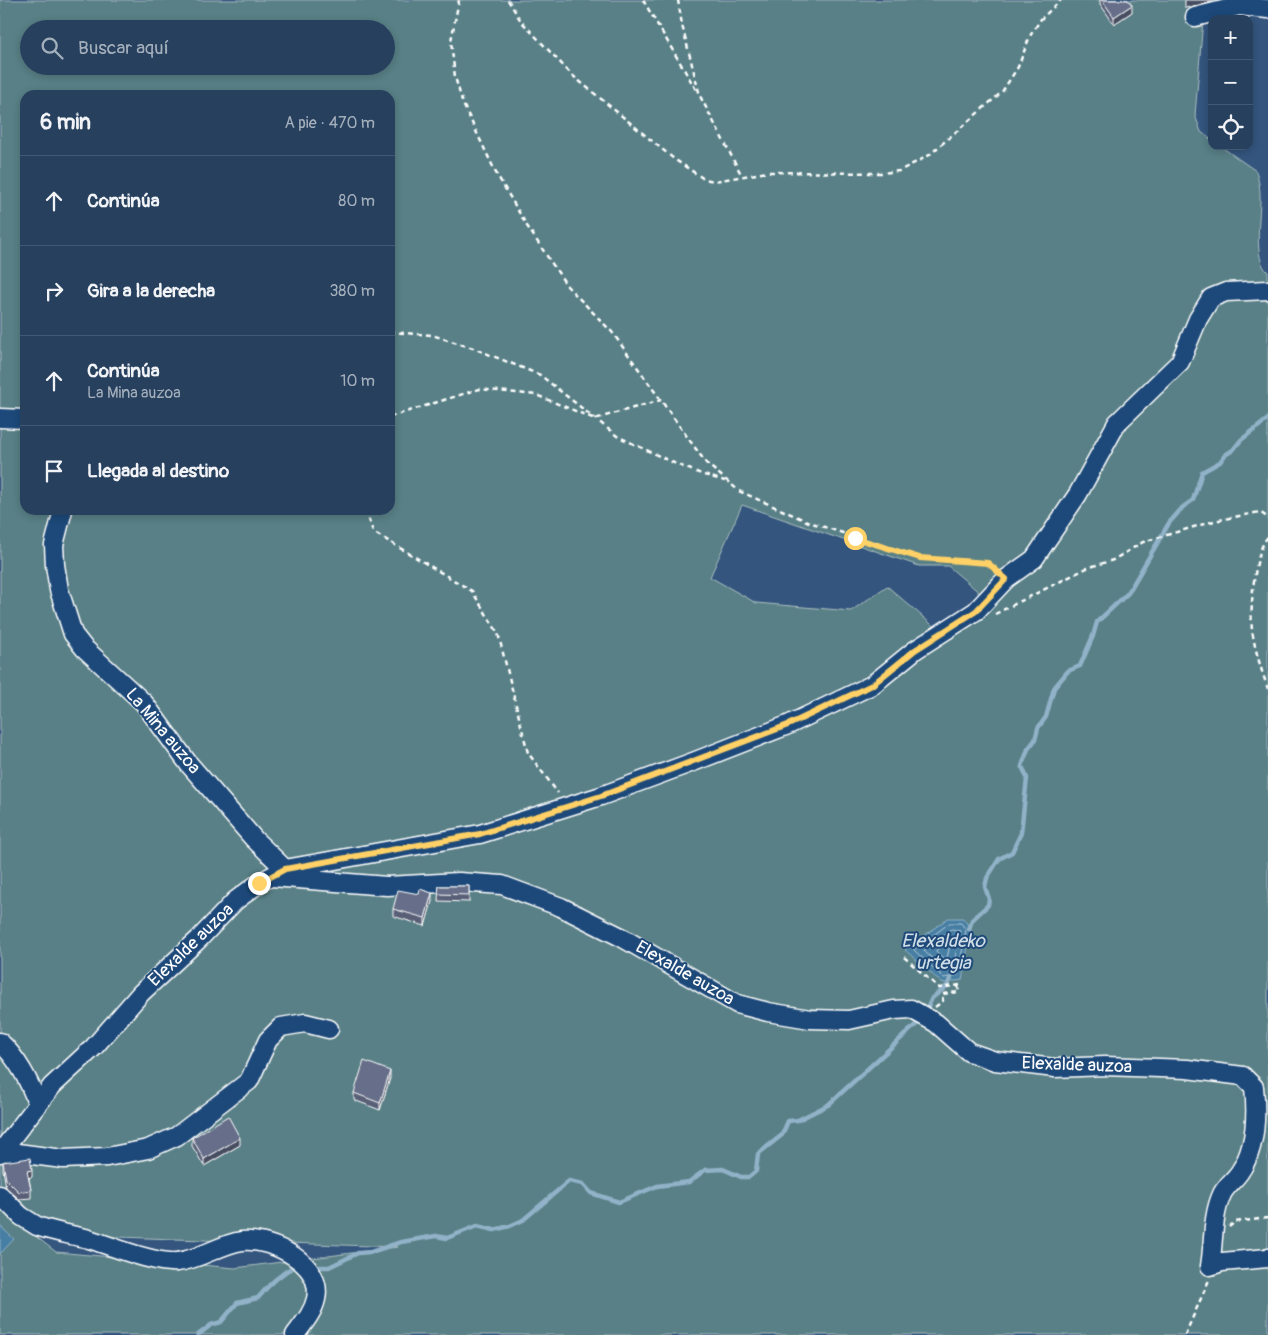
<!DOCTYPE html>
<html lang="es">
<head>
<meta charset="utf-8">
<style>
  body { margin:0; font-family:Pangolin,sans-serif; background:#334b67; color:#f1f3f6 }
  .controls { position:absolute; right:15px; top:15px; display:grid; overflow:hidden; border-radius:10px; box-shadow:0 2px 8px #0003 }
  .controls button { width:45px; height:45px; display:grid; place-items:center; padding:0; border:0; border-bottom:1px solid #435973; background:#27405e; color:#f1f3f6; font:25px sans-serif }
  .stop { position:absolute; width:15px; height:15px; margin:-11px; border:4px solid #ffd166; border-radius:50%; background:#fff }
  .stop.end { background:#ffd166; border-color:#fff; box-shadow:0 1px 5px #0008 }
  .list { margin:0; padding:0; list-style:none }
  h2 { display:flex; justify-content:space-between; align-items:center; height:65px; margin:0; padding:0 20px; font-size:21px }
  h2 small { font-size:16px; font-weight:400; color:#a4afbc }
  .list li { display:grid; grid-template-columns:32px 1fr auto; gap:15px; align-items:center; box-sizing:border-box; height:90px; padding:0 20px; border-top:1px solid #435973 }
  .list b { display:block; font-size:19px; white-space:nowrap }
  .list p { margin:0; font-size:16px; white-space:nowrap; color:#a4afbc }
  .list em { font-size:16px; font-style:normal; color:#a4afbc }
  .icon { flex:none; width:28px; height:28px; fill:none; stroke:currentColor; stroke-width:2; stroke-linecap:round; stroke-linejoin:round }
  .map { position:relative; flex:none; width:1268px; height:1335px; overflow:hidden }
  .search { position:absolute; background:#27405e; box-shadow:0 2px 8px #0003; left:20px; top:20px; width:375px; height:55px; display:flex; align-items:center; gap:12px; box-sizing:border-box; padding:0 18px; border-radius:28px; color:#a4afbc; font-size:19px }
  .panel { position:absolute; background:#27405e; box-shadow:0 2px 8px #0003; left:20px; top:90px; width:375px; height:425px; border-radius:15px }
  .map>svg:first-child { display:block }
  .green { fill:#598086; stroke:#acc0c2; fill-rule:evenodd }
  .water { fill:#477ea3; stroke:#91b2c8 }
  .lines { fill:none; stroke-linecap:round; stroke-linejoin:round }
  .shore { stroke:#b5cbda; stroke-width:1 }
  .stream { stroke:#91b2c8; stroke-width:4.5 }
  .minor-casing { stroke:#fff; stroke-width:21 }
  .path { stroke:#fff; stroke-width:2.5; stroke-dasharray:5 4; stroke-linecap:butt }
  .minor { stroke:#1f4a7a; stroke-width:18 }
  .wall { fill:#585f76; stroke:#fff }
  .shaded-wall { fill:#474d60; stroke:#fff }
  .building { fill:#666e89; stroke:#fff }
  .route { stroke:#ffd166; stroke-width:6 }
  .labels { text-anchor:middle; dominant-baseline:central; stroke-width:4; stroke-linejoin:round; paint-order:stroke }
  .street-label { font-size:18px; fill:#fff; stroke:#1f4a7a }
  .water-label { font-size:19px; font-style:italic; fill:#d1dfe8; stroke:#1f4a7a }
</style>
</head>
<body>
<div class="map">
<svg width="1268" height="1335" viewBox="0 0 1268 1335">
  <rect width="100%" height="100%" fill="#34557e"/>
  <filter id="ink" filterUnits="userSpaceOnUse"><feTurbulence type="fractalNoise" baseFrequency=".02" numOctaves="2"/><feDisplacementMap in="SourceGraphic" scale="10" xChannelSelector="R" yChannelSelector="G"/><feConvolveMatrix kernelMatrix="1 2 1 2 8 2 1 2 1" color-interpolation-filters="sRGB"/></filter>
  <g filter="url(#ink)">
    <path class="green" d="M 0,0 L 1268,0 L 1268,8 L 1204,8 L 1195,115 L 1201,132 L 1212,140 L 1212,146 L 1220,146 L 1256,171 C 1258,178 1260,187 1260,194 C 1261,213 1252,260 1268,272 L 1268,1335 L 0,1335 ZM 29,29 L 386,29 L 386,66 L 29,66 ZM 25,95 L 390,95 L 390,510 L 25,510 ZM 742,505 L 919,566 L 948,566 L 994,605 L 945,636 L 887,586 L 851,611 L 756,603 L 710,577 ZM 34,1235 L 35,1234 L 398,1247 L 235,1268 L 56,1252 Z"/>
    <g class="water">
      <path d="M 948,918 L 963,918 L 971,929 L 962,980 L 942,983 L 905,950 Z"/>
      <path d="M 0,1226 L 14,1239 L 0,1254 Z"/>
    </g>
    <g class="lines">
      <g class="shore">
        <path d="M 950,923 L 961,923 L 966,930 L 958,975 L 944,978 L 914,950 Z"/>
        <path d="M 952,929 L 960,931 L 953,969 L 946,971 L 924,951 Z"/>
        <path d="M 947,942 L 950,945 L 947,958 L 945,960 L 936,951 Z"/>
      </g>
      <g class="stream">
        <path d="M 969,929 L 972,920 L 988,905 L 989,899 L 985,887 L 987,878 L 999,859 L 1012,852 L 1021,833 L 1027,778 L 1022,766 L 1028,749 L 1035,740 L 1038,728 L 1046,717 L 1054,688 L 1068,671 L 1080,666 L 1093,636 L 1097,622 L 1128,593 L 1169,523 L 1183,507 L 1193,500 L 1202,472 L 1220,462 L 1225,455 L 1233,450 L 1241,440 L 1268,419"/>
        <path d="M 925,1013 L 932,998 L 948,985 L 951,978"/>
        <path d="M 319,1267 L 329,1267 L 358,1253 L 371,1252 L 401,1242 L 436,1236 L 447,1238 L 477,1226 L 494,1230 L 510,1226 L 523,1220 L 569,1181 L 583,1184 L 591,1193 L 619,1202 L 657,1186 L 689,1182 L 705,1170 L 723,1169 L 741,1177 L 749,1177 L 756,1171 L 758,1154 L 782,1135 L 788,1121 L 798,1120 L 828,1105 L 921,1020"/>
        <path d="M 198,1335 L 211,1325 L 221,1322 L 237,1303 L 258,1298 C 269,1284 281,1273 297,1265"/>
      </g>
      <g class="minor-casing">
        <g id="minor">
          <path d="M 1195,17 L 1239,6 L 1268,9"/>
          <path d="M 0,418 L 25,419"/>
          <path d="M 285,869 L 480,834 L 601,796 L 693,762 L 788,725 L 872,685 L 915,650 L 976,611 L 1006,579 L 1034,559 L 1078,494 L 1117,423 L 1180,362 L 1198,319 L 1211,298 L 1226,292 L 1268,290"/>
          <path d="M 272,877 L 387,886 L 459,882 L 502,885 L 561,907 L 621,937 L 737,1004 L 768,1012 L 810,1019 L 849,1020 L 894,1010 L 911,1009 L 936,1023 L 969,1052 L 995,1061 L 1055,1068 L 1105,1066 L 1187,1069 L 1243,1076 L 1254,1087 C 1257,1115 1256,1149 1239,1173 C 1234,1180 1226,1186 1222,1194 C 1212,1216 1214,1242 1210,1266 L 1222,1262 L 1268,1258"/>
          <path d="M 0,1042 C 17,1058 30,1082 37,1103"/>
          <path d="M 2,1151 L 63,1159 L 107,1157 L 148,1149 L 177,1136 L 249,1081 L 268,1040 L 281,1027 L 305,1023 L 329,1029"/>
          <path d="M 0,1153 L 52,1086 L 94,1047 L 141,993 L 199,939 L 235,901 L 259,883 L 285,869 L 254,839 L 188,763 L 144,703 L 84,648 L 73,634 L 59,590 L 55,565 L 54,545 L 63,510"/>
          <path d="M 0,1195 L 21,1216 L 37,1226 C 54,1232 72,1235 89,1239 C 111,1246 155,1264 177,1262 C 199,1260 220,1244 242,1241 C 272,1238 324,1264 316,1299 C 313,1313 303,1324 295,1335"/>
        </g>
      </g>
      <g class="path">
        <path d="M 459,0 L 451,41 L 455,77 L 463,104 L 496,173 L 527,226 L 567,286 L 612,332 L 706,463 L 739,491 L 809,522 L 920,558 L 988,563 L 995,570"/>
        <path d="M 508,0 L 521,21 L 572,75 L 674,159 L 704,179 L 715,181 L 768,172 L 881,173 L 899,171 L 928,156 L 1002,92 L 1018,67 L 1030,36 L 1041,19 L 1061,0"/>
        <path d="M 643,0 L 698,93"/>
        <path d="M 678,0 L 682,25 L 700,96 L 742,176"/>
        <path d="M 390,332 L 432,335 L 473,348 L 540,375 L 617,436 L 676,464 L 704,475 L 725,481"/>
        <path d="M 390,417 L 479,389 L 536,395 L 595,419 L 661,400"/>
        <path d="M 366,510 L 373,532 L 472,591 L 498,633 L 528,753 L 558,793"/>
        <path d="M 1268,537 C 1254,550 1250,610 1252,630 C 1255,650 1261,669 1268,689"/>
        <path d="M 995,614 L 1087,568 L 1113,560 L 1143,542 L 1214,521 L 1260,512 L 1268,518"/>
        <path d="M 904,957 L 939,988 L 960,985"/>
        <path d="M 935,1007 L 943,1001 L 942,994 L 959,992 L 958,986"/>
        <path d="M 1229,1227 L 1235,1222 L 1268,1218"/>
        <path d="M 1185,1335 L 1209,1280"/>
      </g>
      <use href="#minor" class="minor"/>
    </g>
    <g class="wall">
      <path d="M 1100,0 L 1128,0 L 1132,12 L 1114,24 L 1100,4 Z"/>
      <path d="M 439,886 L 469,886 L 469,902 L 438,901 Z"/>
      <path d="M 432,901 L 425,926 L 393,916 L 393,909 Z"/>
      <path d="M 390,1078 L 380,1110 L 354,1100 L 354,1093 Z"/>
      <path d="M 192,1138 L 240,1145 L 204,1166 L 192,1146 Z"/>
      <path d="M 3,1162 L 32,1177 L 29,1178 L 31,1190 L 31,1198 L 19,1199 L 6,1187 L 3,1170 Z"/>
    </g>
    <g class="shaded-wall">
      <path d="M 1185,0 L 1212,0 L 1212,2 L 1185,8 Z"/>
      <path d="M 1132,5 L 1132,12 L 1114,24 L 1114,17 Z"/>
      <path d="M 432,893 L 432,901 L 425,926 L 425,918 Z"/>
      <path d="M 390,1071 L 390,1078 L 380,1110 L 380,1103 Z"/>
      <path d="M 240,1138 L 240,1145 L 204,1166 L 204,1159 Z"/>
      <path d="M 32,1170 L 32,1177 L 27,1178 L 27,1171 Z"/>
    </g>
    <g class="building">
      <path d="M 1102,0 L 1128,0 L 1132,5 L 1114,17 Z"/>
      <path d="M 439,886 L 469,886 L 469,895 L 438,894 Z"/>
      <path d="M 420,889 L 432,893 L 425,918 L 393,909 L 398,890 L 419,894 Z"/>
      <path d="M 364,1061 L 390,1071 L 380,1103 L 354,1093 Z"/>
      <path d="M 228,1116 L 240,1138 L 204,1159 L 192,1138 Z"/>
      <path d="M 30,1158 L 32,1170 L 27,1171 L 31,1190 L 19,1192 L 6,1179 L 3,1162 Z"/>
    </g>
  </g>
  <g class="lines" filter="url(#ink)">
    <path class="route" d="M 259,883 L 285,869 L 480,834 L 601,796 L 788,725 L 872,685 L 915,650 L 976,611 L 1006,579 L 988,563 L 920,558 L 855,538"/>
  </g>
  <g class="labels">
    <g class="street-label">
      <text transform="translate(163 731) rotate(50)">La Mina auzoa</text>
      <text transform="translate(191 945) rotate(-44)">Elexalde auzoa</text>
      <text transform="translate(685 973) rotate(30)">Elexalde auzoa</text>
      <text transform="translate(1077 1065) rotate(2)">Elexalde auzoa</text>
    </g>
    <g class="water-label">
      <text x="943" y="941">Elexaldeko<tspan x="943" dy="22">urtegia</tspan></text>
    </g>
  </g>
</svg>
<div class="controls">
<button>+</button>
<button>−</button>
<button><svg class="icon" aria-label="locate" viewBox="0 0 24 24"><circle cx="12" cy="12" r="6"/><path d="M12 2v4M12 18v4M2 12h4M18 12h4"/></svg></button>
</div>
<div class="stop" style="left:855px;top:538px"></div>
<div class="stop end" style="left:259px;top:883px"></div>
<div class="search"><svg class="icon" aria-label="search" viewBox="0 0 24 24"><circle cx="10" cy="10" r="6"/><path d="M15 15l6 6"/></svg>Buscar aquí</div>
<section class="panel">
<h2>6 min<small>A pie · 470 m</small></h2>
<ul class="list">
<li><svg class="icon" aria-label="ahead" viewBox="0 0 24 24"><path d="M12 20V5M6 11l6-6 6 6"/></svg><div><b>Continúa</b></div><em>80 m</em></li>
<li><svg class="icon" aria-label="right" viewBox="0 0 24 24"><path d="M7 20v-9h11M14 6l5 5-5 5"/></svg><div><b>Gira a la derecha</b></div><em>380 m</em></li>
<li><svg class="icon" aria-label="ahead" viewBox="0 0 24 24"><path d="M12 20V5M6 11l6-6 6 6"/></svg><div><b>Continúa</b><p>La Mina auzoa</p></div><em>10 m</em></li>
<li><svg class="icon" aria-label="arrive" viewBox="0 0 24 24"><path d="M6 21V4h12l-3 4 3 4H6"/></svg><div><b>Llegada al destino</b></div></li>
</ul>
</section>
</div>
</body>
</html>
